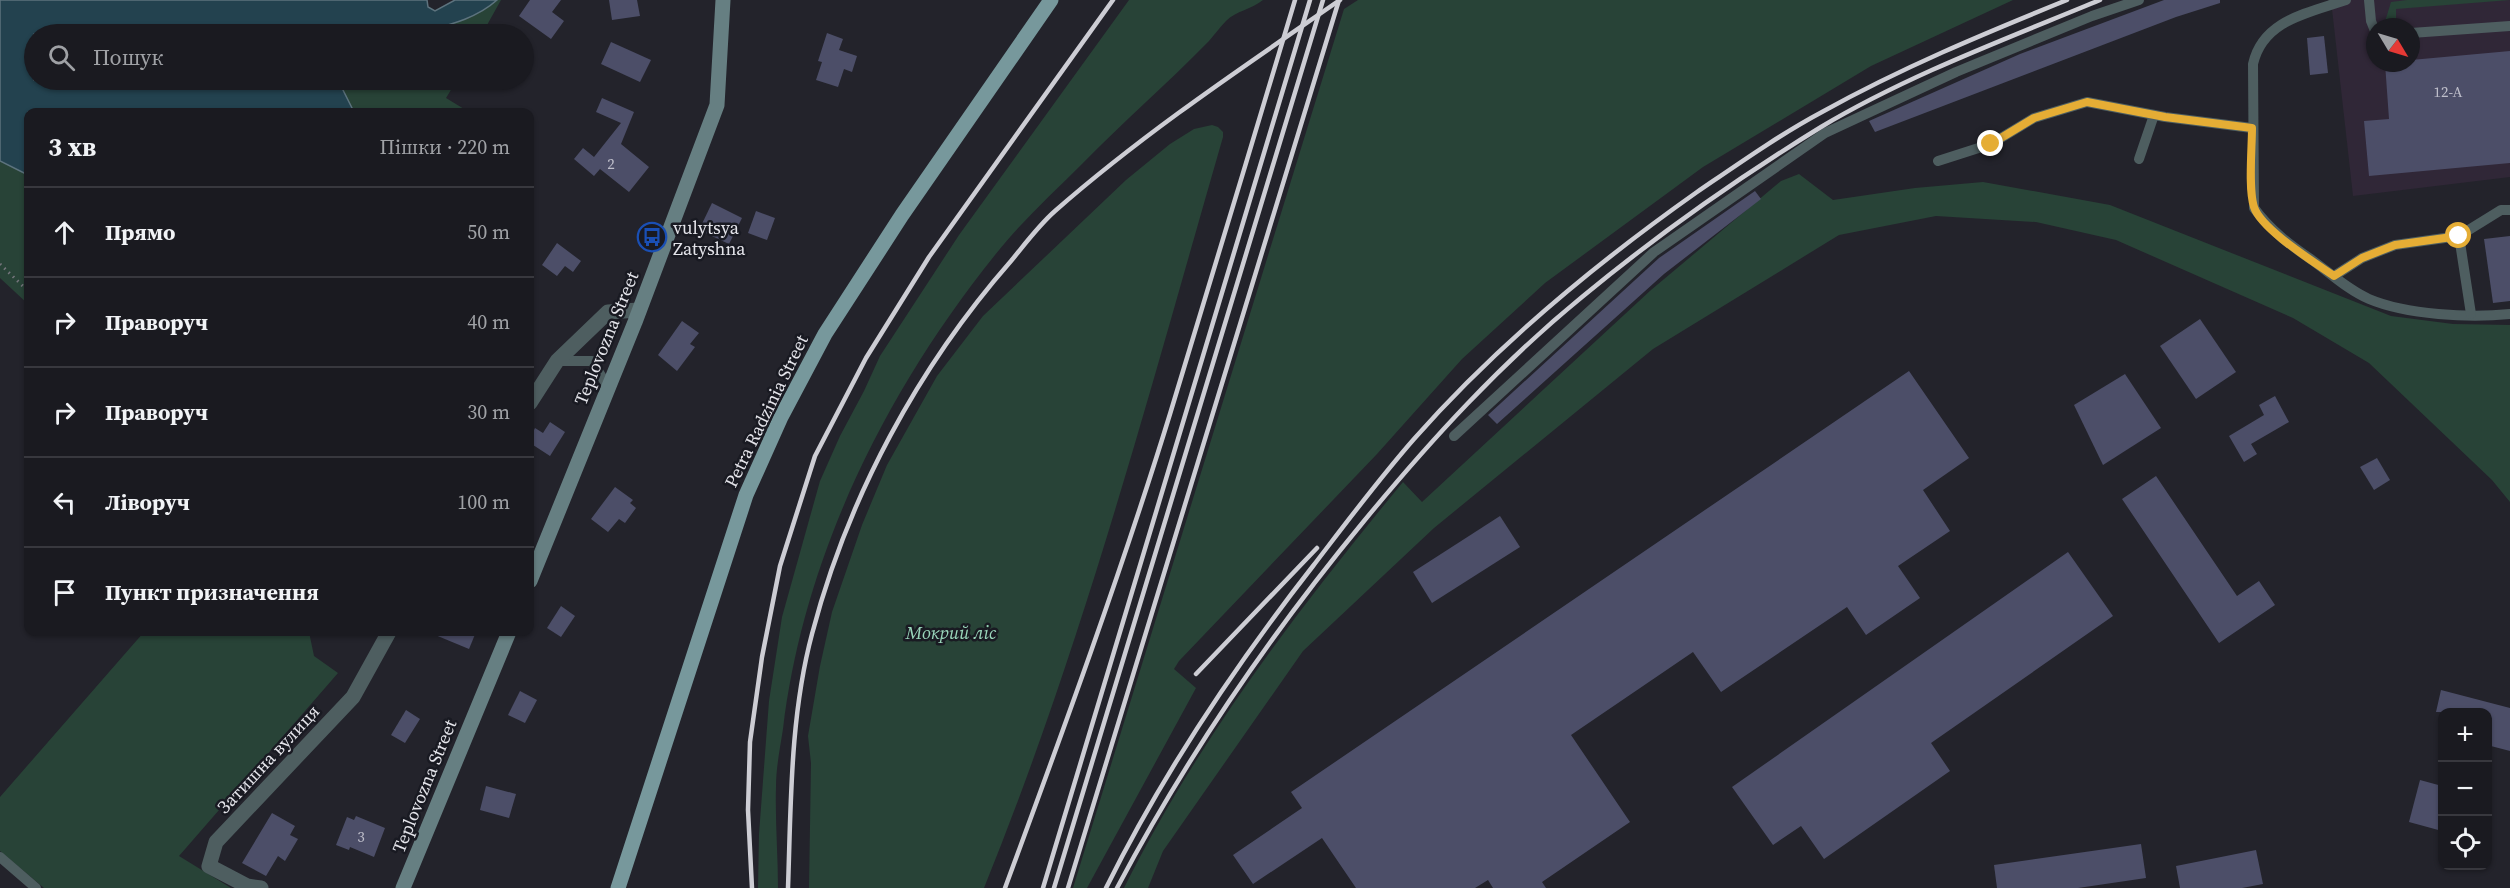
<!DOCTYPE html>
<html lang="uk">
<head>
<meta charset="utf-8">
<style>
  body { margin:0; font-family:"Source Serif 4",serif; background:#232329; color:#f1f3f6 }
  .controls { position:absolute; right:18px; bottom:18px; display:grid; overflow:hidden; border-radius:12px; box-shadow:0 2px 4px #0004 }
  .controls button { width:54px; height:54px; display:grid; place-items:center; padding:0; border:0; border-bottom:2px solid #38383e; background:#1a1a20; color:#f1f3f6; font:30px sans-serif }
  .compass { position:absolute; left:2366px; top:18px; width:54px; height:54px; border-radius:50%; background:#1a1a20; box-shadow:0 2px 4px #0004; rotate:128deg }
  .stop { position:absolute; width:18px; height:18px; margin:-14px; border:4px solid #e5ad35; border-radius:50%; background:#fff }
  .stop.end { background:#e5ad35; border-color:#fff; box-shadow:0 2px 6px #0008 }
  .list { margin:0; padding:0; list-style:none }
  h2 { display:flex; justify-content:space-between; align-items:center; height:78px; margin:0; padding:0 24px; font-size:26px }
  h2 small { font-size:20px; font-weight:400; color:#9fa1a5 }
  .list li { display:grid; grid-template-columns:39px 1fr auto; gap:18px; align-items:center; box-sizing:border-box; height:90px; padding:0 24px; border-top:2px solid #38383e }
  .list b { display:block; font-size:22px; white-space:nowrap }
  .list em { font-size:20px; font-style:normal; color:#9fa1a5 }
  .icon { flex:none; width:33px; height:33px; fill:none; stroke:currentColor; stroke-width:2; stroke-linecap:round; stroke-linejoin:round }
  .map { position:relative; flex:none; width:2510px; height:888px; overflow:hidden }
  .search { position:absolute; background:#1a1a20; box-shadow:0 2px 4px #0004; left:24px; top:24px; width:510px; height:66px; display:flex; align-items:center; gap:15px; box-sizing:border-box; padding:0 21px; border-radius:33px; color:#9fa1a5; font-size:22px }
  .panel { position:absolute; background:#1a1a20; box-shadow:0 2px 4px #0004; left:24px; top:108px; width:510px; height:528px; border-radius:12px }
  .map>svg:first-child { display:block }
  .commercial { fill:#302737; fill-rule:evenodd }
  .green { fill:#284337 }
  .water { fill:#23424f; stroke:#5d737e; stroke-width:1.5 }
  .building { fill:#4c4e68 }
  .lines { fill:none; stroke-linecap:round; stroke-linejoin:round }
  .path { stroke:#75757c; stroke-width:3; stroke-dasharray:1.5 4.5; stroke-linecap:butt }
  .lane { stroke:#4e5e60; stroke-width:10 }
  .street { stroke:#4e5e60; stroke-width:15 }
  .secondary { stroke:#667f82; stroke-width:15 }
  .primary { stroke:#77989c; stroke-width:15 }
  .rail { stroke:#cdcdd4; stroke-width:4.5 }
  .route { stroke:#e5ad35; stroke-width:8 }
  .labels { text-anchor:middle; dominant-baseline:central; stroke-width:5; stroke-linejoin:round; paint-order:stroke }
  .number-label { font-size:15px; fill:#bebeca }
  .poi-label { font-size:18px; fill:#e4e4ea; stroke:#191a22; text-anchor:start }
  .street-label { font-size:18px; fill:#e4e4ea; stroke:#191a22 }
  .park-label { font-size:18px; font-style:italic; fill:#9ad6bb; stroke:#191a22 }
</style>
</head>
<body>
<div class="map">
<svg width="2510" height="888" viewBox="0 0 2510 888">
  <rect width="100%" height="100%" fill="#23232b"/>
  <path class="commercial" d="M 2331,0 L 2510,0 L 2510,177 L 2353,196 ZM 2375,27 L 2411,27 L 2411,63 L 2375,63 Z"/>
  <g class="green">
    <path d="M 497,0 L 501,0 L 482,34 L 416,34 C 444,26 475,20 497,0 Z"/>
    <path d="M 1129,0 L 1263,0 C 1252,9 1236,11 1226,21 C 1220,27 1215,34 1209,41 C 1168,83 1124,121 1083,163 C 1053,193 1021,222 995,255 C 886,391 804,555 783,729 C 780,748 776,768 776,787 C 775,821 778,855 778,888 L 758,888 L 759,834 L 769,701 L 782,617 L 820,481 L 840,436 L 864,391 L 880,356 L 959,235 Z"/>
    <path d="M 1358,0 L 2013,0 L 1871,66 L 1703,167 L 1545,283 L 1462,359 L 1377,454 L 1179,661 L 1174,669 L 1196,688 L 1087,888 L 1073,888 L 1344,9 Z"/>
    <path d="M 2407,0 L 2510,0 L 2396,9 L 2396,24 L 2384,25 L 2391,2 Z"/>
    <path d="M 342,80 L 457,80 L 446,98 L 469,112 L 354,112 L 343,90 Z"/>
    <path d="M 1212,125 L 1218,127 L 1223,132 L 1223,137 C 1150,390 1083,644 984,888 L 809,888 L 811,763 L 808,736 L 820,666 L 832,612 L 862,525 L 887,465 L 937,376 L 983,316 L 1126,180 L 1170,144 L 1194,129 Z"/>
    <path d="M 0,161 L 28,175 L 28,304 L 0,278 Z"/>
    <path d="M 1799,174 L 1833,200 L 1915,188 L 1983,182 L 2110,205 L 2391,316 L 2453,324 L 2510,325 L 2510,502 L 2492,480 L 2369,363 L 2293,318 L 2116,240 L 2036,222 L 1936,216 L 1839,235 L 1653,349 L 1434,528 L 1303,651 L 1163,851 L 1148,888 L 1124,888 C 1198,740 1298,609 1403,482 L 1422,502 L 1651,290 L 1781,181 Z"/>
    <path d="M 144,632 L 309,632 L 314,656 L 338,673 L 179,856 L 231,888 L 44,888 L 0,851 L 0,797 Z"/>
  </g>
  <path class="water" d="M 0,0 L 427,0 L 428,7 L 435,11 L 455,0 L 497,0 C 475,20 444,26 416,34 L 34,34 L 34,80 L 342,80 L 343,90 L 354,112 L 28,112 L 28,175 L 0,161 Z"/>
  <g class="building">
    <path d="M 530,0 L 561,0 L 552,12 L 564,21 L 551,39 L 519,16 Z"/>
    <path d="M 609,0 L 637,0 L 640,16 L 612,20 Z"/>
    <path d="M 2164,0 L 2220,0 L 2220,3 L 2176,17 L 1875,132 L 1869,121 L 2020,54 Z"/>
    <path d="M 827,33 L 843,39 L 839,50 L 857,56 L 852,72 L 844,69 L 838,87 L 816,80 L 822,62 L 818,61 Z"/>
    <path d="M 2324,36 L 2328,73 L 2310,75 L 2307,38 Z"/>
    <path d="M 611,42 L 651,60 L 640,82 L 601,64 Z"/>
    <path d="M 2510,51 L 2510,163 L 2369,176 L 2364,121 L 2389,119 L 2385,63 L 2411,63 L 2411,60 Z"/>
    <path d="M 602,98 L 634,112 L 621,144 L 649,167 L 629,192 L 600,169 L 594,176 L 574,159 L 583,148 L 594,157 L 621,123 L 596,112 Z"/>
    <path d="M 1755,191 L 1761,199 L 1664,274 L 1497,424 L 1488,415 L 1659,258 Z"/>
    <path d="M 712,203 L 742,218 L 729,244 L 699,230 Z"/>
    <path d="M 756,211 L 775,218 L 767,240 L 748,233 Z"/>
    <path d="M 2510,236 L 2510,301 L 2493,303 L 2484,239 Z"/>
    <path d="M 557,243 L 581,261 L 573,272 L 565,266 L 557,276 L 542,265 Z"/>
    <path d="M 2200,319 L 2236,372 L 2196,399 L 2160,346 Z"/>
    <path d="M 682,321 L 699,333 L 690,344 L 695,347 L 677,371 L 658,355 Z"/>
    <path d="M 1909,371 L 1969,458 L 1923,490 L 1950,531 L 1898,566 L 1920,598 L 1866,635 L 1847,607 L 1721,692 L 1693,652 L 1571,735 L 1630,822 L 1542,882 L 1546,888 L 1493,888 L 1488,880 L 1475,888 L 1356,888 L 1322,838 L 1253,884 L 1233,855 L 1302,808 L 1291,792 Z"/>
    <path d="M 2125,374 L 2161,428 L 2103,465 L 2074,405 Z"/>
    <path d="M 2275,396 L 2289,422 L 2251,444 L 2257,454 L 2244,462 L 2229,436 L 2264,415 L 2259,405 Z"/>
    <path d="M 550,422 L 565,432 L 550,456 L 530,443 L 530,438 L 535,428 L 543,433 Z"/>
    <path d="M 2377,458 L 2390,480 L 2374,490 L 2360,467 Z"/>
    <path d="M 2156,476 L 2237,596 L 2259,581 L 2275,605 L 2219,643 L 2122,499 Z"/>
    <path d="M 615,487 L 633,500 L 630,503 L 636,508 L 625,523 L 619,519 L 608,532 L 591,519 Z"/>
    <path d="M 1500,516 L 1520,547 L 1432,603 L 1413,572 Z"/>
    <path d="M 2068,552 L 2113,616 L 1931,743 L 1950,771 L 1824,859 L 1801,826 L 1773,845 L 1732,787 Z"/>
    <path d="M 561,606 L 575,616 L 561,637 L 547,628 Z"/>
    <path d="M 428,632 L 476,632 L 469,649 Z"/>
    <path d="M 2441,690 L 2510,708 L 2510,751 L 2487,745 L 2487,712 L 2436,712 Z"/>
    <path d="M 520,691 L 537,700 L 525,723 L 508,715 Z"/>
    <path d="M 406,710 L 420,719 L 405,743 L 391,735 Z"/>
    <path d="M 2420,780 L 2442,786 L 2442,831 L 2409,822 Z"/>
    <path d="M 486,786 L 516,794 L 509,818 L 480,810 Z"/>
    <path d="M 272,813 L 295,826 L 290,835 L 298,839 L 285,861 L 278,856 L 266,876 L 242,863 Z"/>
    <path d="M 356,816 L 385,828 L 374,857 L 350,847 L 349,850 L 336,845 L 347,817 L 354,820 Z"/>
    <path d="M 2141,844 L 2146,878 L 2078,888 L 1997,888 L 1994,865 Z"/>
    <path d="M 2256,850 L 2263,884 L 2242,888 L 2180,888 L 2176,866 Z"/>
  </g>
  <g class="lines">
    <path class="path" d="M 0,264 L 28,291"/>
    <g class="lane">
      <path d="M 2346,0 C 2308,13 2263,20 2253,64 L 2254,208 C 2270,230 2290,245 2312,260 C 2330,273 2348,290 2369,299 C 2407,315 2469,318 2510,314"/>
      <path d="M 2369,0 L 2371,21 L 2375,31"/>
      <path d="M 2411,33 L 2510,26"/>
      <path d="M 2139,159 L 2154,115"/>
      <path d="M 1938,161 L 1991,144 L 2034,118 L 2087,102 L 2165,117 L 2252,128"/>
      <path d="M 2459,236 L 2471,314"/>
      <path d="M 2334,276 L 2362,258 L 2395,245 L 2459,236 L 2501,210 L 2510,210"/>
      <path d="M 557,361 L 592,361 L 608,387"/>
      <path d="M 1454,436 L 1654,252 L 1825,133 L 1956,72 L 2092,16 L 2139,0"/>
      <path d="M 0,857 L 36,888"/>
    </g>
    <g class="street">
      <path d="M 530,403 L 557,361 L 608,312 L 639,310"/>
      <path d="M 261,888 L 247,886 L 209,866 L 216,842 L 353,697 L 389,632"/>
    </g>
    <g class="secondary">
      <path d="M 530,581 L 635,322 L 717,105 L 723,0"/>
      <path d="M 403,888 L 509,632"/>
    </g>
    <path class="primary" d="M 618,888 L 746,495 L 781,417 L 825,334 L 902,215 L 1051,0"/>
    <g class="rail">
      <path d="M 1196,674 L 1317,548"/>
      <path d="M 752,888 L 748,810 L 750,742 L 762,657 L 780,566 L 815,456 L 866,358 L 929,257 L 1113,0"/>
      <path d="M 788,888 C 791,804 790,716 812,634 C 848,497 918,367 1011,261 C 1025,244 1039,225 1055,211 C 1144,133 1243,67 1340,0"/>
      <path d="M 1005,888 C 1063,731 1121,573 1170,414 C 1213,276 1253,138 1295,0"/>
      <path d="M 1043,888 L 1310,0"/>
      <path d="M 1054,888 L 1323,0"/>
      <path d="M 1068,888 L 1339,0"/>
      <path d="M 1106,888 C 1163,773 1234,667 1313,566 C 1346,523 1378,480 1414,439 C 1497,345 1595,264 1697,192 C 1738,164 1779,135 1822,112 C 1901,68 1983,34 2067,0"/>
      <path d="M 1117,888 C 1187,756 1269,636 1364,521 C 1430,441 1501,363 1582,297 C 1657,235 1738,178 1821,127 C 1908,75 2006,39 2100,0"/>
    </g>
  </g>
  <g class="lines">
    <path class="route" d="M 1991,144 L 2034,118 L 2087,102 L 2165,117 L 2252,128 C 2252,148 2248,189 2254,207 C 2261,229 2314,262 2334,276 L 2362,258 L 2395,245 L 2459,236"/>
  </g>
  <defs>
    <g id="bus-ring" transform="scale(1.5)"><circle r="9.5" fill="#191a22" stroke="#1a4fb4" stroke-width="1.5"/><path d="M-5-6H5V4H4V6H2V4H-2V6H-4V4H-5ZM-3.5-4V0h7V-4ZM-3.5 1.2v1.5H-2V1.2ZM2 1.2v1.5H3.5V1.2Z" fill="#1a4fb4"/></g>
  </defs>
  <g fill-rule="evenodd">
    <use href="#bus-ring" x="652" y="237"/>
  </g>
  <g class="labels">
    <g class="number-label">
      <text x="2448" y="91">12-А</text>
      <text x="611" y="163">2</text>
      <text x="361" y="836">3</text>
    </g>
    <g class="poi-label">
      <text x="673" y="227">vulytsya<tspan x="673" dy="21">Zatyshna</tspan></text>
    </g>
    <g class="street-label">
      <text transform="translate(606 338) rotate(-68)">Teplovozna Street</text>
      <text transform="translate(766 411) rotate(-64)">Petra Radzinia Street</text>
      <text transform="translate(268 759) rotate(-47)">Затишна вулиця</text>
      <text transform="translate(424 786) rotate(-68)">Teplovozna Street</text>
    </g>
    <g class="park-label">
      <text x="951" y="632">Мокрий ліс</text>
    </g>
  </g>
</svg>
<div class="controls">
<button>+</button>
<button>−</button>
<button><svg class="icon" aria-label="locate" viewBox="0 0 24 24"><circle cx="12" cy="12" r="6"/><path d="M12 2v4M12 18v4M2 12h4M18 12h4"/></svg></button>
</div>
<svg class="compass" viewBox="-18 -18 36 36"><path d="M0-13l5 13h-10z" fill="#e53935"/><path d="M0 13l5-13h-10z" fill="#9fa1a5"/></svg>
<div class="stop" style="left:2459px;top:236px"></div>
<div class="stop end" style="left:1991px;top:144px"></div>
<div class="search"><svg class="icon" aria-label="search" viewBox="0 0 24 24"><circle cx="10" cy="10" r="6"/><path d="M15 15l6 6"/></svg>Пошук</div>
<section class="panel">
<h2>3 хв<small>Пішки · 220 m</small></h2>
<ul class="list">
<li><svg class="icon" aria-label="ahead" viewBox="0 0 24 24"><path d="M12 20V5M6 11l6-6 6 6"/></svg><div><b>Прямо</b></div><em>50 m</em></li>
<li><svg class="icon" aria-label="right" viewBox="0 0 24 24"><path d="M7 20v-9h11M14 6l5 5-5 5"/></svg><div><b>Праворуч</b></div><em>40 m</em></li>
<li><svg class="icon" aria-label="right" viewBox="0 0 24 24"><path d="M7 20v-9h11M14 6l5 5-5 5"/></svg><div><b>Праворуч</b></div><em>30 m</em></li>
<li><svg class="icon" aria-label="left" viewBox="0 0 24 24"><path d="M17 20v-9H6M10 6l-5 5 5 5"/></svg><div><b>Ліворуч</b></div><em>100 m</em></li>
<li><svg class="icon" aria-label="arrive" viewBox="0 0 24 24"><path d="M6 21V4h12l-3 4 3 4H6"/></svg><div><b>Пункт призначення</b></div></li>
</ul>
</section>
</div>
</body>
</html>
